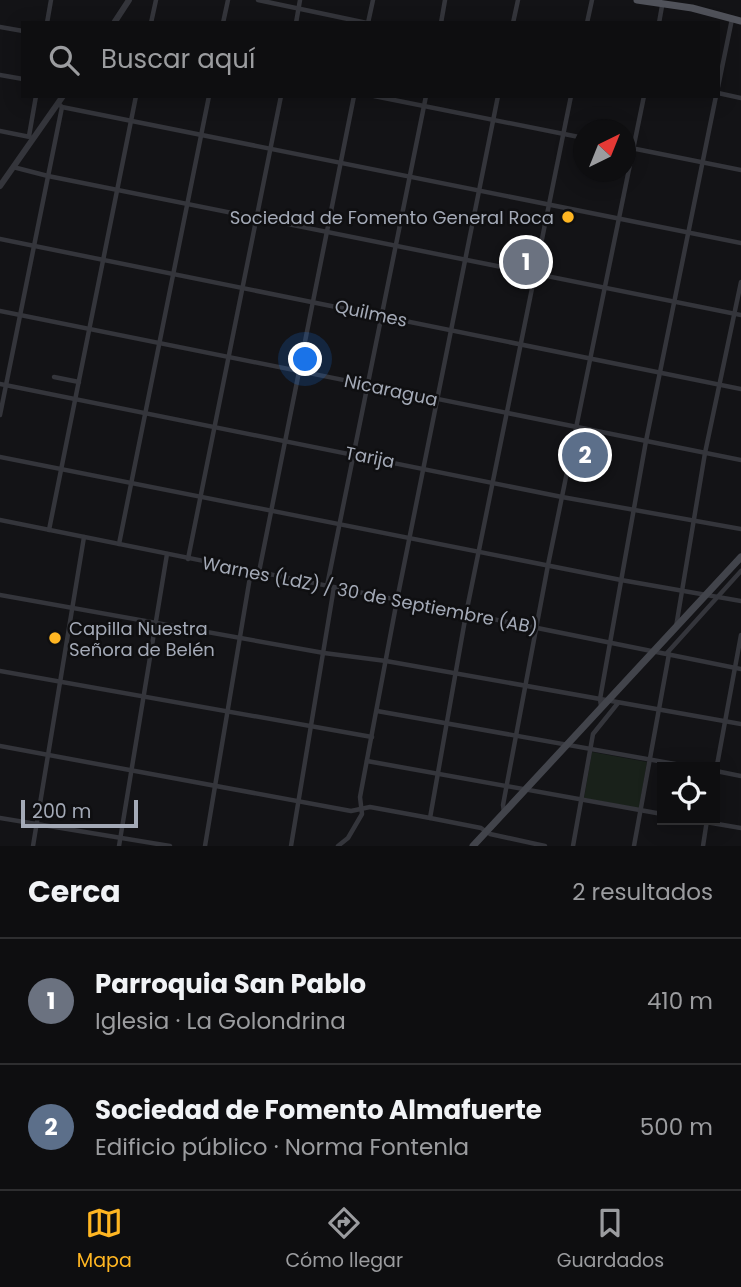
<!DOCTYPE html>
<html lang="es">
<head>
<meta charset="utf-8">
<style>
  body { margin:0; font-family:Poppins,sans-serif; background:#1c1c1e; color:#f1f3f6 }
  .controls { position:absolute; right:21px; bottom:21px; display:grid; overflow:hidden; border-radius:0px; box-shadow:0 4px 18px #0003 }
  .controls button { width:63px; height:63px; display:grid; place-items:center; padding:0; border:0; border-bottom:2px solid #2e2e30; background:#0e0e10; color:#f1f3f6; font:35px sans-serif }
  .compass { position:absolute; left:573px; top:119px; width:63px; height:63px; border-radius:50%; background:#0e0e10; box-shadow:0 4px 18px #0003; rotate:43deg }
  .scale { position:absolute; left:21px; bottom:18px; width:117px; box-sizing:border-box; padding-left:7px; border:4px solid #a4aab7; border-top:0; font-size:19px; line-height:24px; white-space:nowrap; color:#a4aab7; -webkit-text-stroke:5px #0f0f11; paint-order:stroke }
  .you { position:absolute; left:306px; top:360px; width:24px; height:24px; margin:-18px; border:5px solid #fff; border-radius:50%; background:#1a73e8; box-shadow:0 0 0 10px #1a73e833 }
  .badge { display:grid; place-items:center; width:46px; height:46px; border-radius:50%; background:#ffb622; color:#fff; font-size:23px; font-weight:700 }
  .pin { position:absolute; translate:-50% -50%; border:4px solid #fff; box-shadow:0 2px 7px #0006 }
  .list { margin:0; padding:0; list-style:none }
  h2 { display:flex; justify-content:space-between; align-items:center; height:91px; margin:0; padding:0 28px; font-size:30px }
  h2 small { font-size:23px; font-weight:400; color:#9b9c9f }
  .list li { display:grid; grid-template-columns:46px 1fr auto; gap:21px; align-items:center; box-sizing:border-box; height:126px; padding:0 28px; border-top:2px solid #2e2e30 }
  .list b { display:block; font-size:26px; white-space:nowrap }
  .list p { margin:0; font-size:23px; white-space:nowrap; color:#9b9c9f }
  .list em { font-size:23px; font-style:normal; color:#9b9c9f }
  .icon { flex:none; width:38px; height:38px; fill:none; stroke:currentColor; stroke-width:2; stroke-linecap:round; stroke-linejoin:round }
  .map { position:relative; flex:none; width:741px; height:846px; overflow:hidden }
  .search { position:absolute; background:#0e0e10; box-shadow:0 4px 18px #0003; left:21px; right:21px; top:21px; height:77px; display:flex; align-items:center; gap:18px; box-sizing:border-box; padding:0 24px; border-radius:0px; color:#9b9c9f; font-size:26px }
  .sheet { height:343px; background:#0e0e10 }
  nav { display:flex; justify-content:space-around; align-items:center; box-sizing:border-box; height:98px; border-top:2px solid #2e2e30; background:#0e0e10; font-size:19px; color:#9b9c9f }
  nav a { display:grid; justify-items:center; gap:4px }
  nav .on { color:#ffb622 }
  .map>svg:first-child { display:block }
  .green { fill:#19211a }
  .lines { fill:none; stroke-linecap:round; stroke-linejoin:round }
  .minor { stroke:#34353b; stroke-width:4.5 }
  .tertiary { stroke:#34353b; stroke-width:6 }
  .secondary { stroke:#42444b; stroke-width:7 }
  .primary { stroke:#50525a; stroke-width:7 }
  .poi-dot { fill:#ffb622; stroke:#0f0f11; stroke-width:2.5 }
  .labels { text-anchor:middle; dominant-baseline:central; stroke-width:5; stroke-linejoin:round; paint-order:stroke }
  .poi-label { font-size:18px; fill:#a4aab7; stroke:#0f0f11; text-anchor:end }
  .street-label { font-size:18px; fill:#a4aab7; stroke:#0f0f11 }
</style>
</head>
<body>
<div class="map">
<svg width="741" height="846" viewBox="0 0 741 846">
  <rect width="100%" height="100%" fill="#131316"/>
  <path class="green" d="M 592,752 L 647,762 L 639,808 L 584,798 Z"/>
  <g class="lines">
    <g class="minor">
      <path d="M 258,0 L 367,23"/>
      <path d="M 47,23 L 51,0"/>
      <path d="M 151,23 L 156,0"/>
      <path d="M 223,23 L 228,0"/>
      <path d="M 296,23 L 300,0"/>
      <path d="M 368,23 L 373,0"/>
      <path d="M 441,23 L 445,0"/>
      <path d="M 513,23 L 518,0"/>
      <path d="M 587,23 L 592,0"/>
      <path d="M 659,23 L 662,6"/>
      <path d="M 0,27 L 23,31"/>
      <path d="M 0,75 L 23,79"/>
      <path d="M 718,87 L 732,19"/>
      <path d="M 718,93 L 741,98"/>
      <path d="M 374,96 L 584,138"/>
      <path d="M 58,103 L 62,107 L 741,243"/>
      <path d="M 0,131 L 30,137"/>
      <path d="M 29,136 L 36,96"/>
      <path d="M 626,147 L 741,170"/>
      <path d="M 13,167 L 48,176 L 741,315"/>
      <path d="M 0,239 L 741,389"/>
      <path d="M 0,311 L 741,460"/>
      <path d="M 54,377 L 79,382"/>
      <path d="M 0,384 L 562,497 L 741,529"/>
      <path d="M 0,415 L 62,107"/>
      <path d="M 0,457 L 621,580 L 741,601"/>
      <path d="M 0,520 L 741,669"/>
      <path d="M 49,530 L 136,96"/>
      <path d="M 119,544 L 209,96"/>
      <path d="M 188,559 L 281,96"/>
      <path d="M 259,572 L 354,96"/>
      <path d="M 327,586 L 426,96"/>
      <path d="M 0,595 L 324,653 L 386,661 L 741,724"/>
      <path d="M 676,627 L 705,453 L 741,282"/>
      <path d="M 667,653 L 741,571"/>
      <path d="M 0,671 L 372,737"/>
      <path d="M 601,706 L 600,699 L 646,441 L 716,96"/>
      <path d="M 377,711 L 692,767"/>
      <path d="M 0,746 L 351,811 L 370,807 L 430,818 L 481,828 L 490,834 L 545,846"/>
      <path d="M 367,761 L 662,814"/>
      <path d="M 716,771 L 741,776"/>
      <path d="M 715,776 L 741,635"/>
      <path d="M 504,812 L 503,805 L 548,565 L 644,96"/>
      <path d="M 0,818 L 170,846"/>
      <path d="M 430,818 L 466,614 L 571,96"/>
      <path d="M 694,820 L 741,828"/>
      <path d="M 33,846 L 84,537"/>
      <path d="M 119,846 L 167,554"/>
      <path d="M 205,846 L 251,571"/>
      <path d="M 291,846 L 334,587"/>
      <path d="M 338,846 L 348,838 L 362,814 L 360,797 L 397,600 L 498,96"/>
      <path d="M 573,846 L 593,734 L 618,703"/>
      <path d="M 634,846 L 669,654"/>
      <path d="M 703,846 L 707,820"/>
    </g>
    <g class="tertiary">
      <path d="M 114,23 L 129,0"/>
      <path d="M 0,186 L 63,96"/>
    </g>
    <path class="secondary" d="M 473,846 L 741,557"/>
    <path class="primary" d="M 637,0 L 692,8 L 741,21"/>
  </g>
  <g class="poi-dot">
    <circle cx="568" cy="217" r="7"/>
    <circle cx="55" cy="638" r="7"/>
  </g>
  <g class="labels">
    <g class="poi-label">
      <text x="554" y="217">Sociedad de Fomento General Roca</text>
      <text x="69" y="628" text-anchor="start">Capilla Nuestra<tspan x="69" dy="21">Señora de Belén</tspan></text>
    </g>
    <g class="street-label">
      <text transform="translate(371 313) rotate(12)">Quilmes</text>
      <text transform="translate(391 390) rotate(12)">Nicaragua</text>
      <text transform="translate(370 457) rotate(11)">Tarija</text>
      <text transform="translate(370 595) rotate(11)">Warnes (LdZ) / 30 de Septiembre (AB)</text>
    </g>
  </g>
</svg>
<div class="controls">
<button><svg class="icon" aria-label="locate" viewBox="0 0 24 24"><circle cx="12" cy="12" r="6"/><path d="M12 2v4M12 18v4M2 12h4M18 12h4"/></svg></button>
</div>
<svg class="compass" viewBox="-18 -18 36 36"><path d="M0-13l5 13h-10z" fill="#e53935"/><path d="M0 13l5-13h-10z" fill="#9b9c9f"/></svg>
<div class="scale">200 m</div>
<div class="you"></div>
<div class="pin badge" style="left:526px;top:262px;background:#6b7280">1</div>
<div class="pin badge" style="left:585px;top:455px;background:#5c6f8a">2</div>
<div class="search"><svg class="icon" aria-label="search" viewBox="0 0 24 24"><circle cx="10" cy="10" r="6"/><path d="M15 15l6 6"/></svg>Buscar aquí</div>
</div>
<section class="sheet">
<h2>Cerca<small>2 resultados</small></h2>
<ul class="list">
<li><span class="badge" style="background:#6b7280">1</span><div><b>Parroquia San Pablo</b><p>Iglesia · La Golondrina</p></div><em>410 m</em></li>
<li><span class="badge" style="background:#5c6f8a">2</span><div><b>Sociedad de Fomento Almafuerte</b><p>Edificio público · Norma Fontenla</p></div><em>500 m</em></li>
</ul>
</section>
<nav>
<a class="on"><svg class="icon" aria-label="map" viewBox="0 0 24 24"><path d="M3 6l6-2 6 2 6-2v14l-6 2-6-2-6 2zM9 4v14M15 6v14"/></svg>Mapa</a>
<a><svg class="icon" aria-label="directions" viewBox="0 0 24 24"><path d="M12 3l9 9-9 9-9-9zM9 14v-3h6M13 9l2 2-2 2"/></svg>Cómo llegar</a>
<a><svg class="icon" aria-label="saved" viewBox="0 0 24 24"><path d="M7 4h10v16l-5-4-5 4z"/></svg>Guardados</a>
</nav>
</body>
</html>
